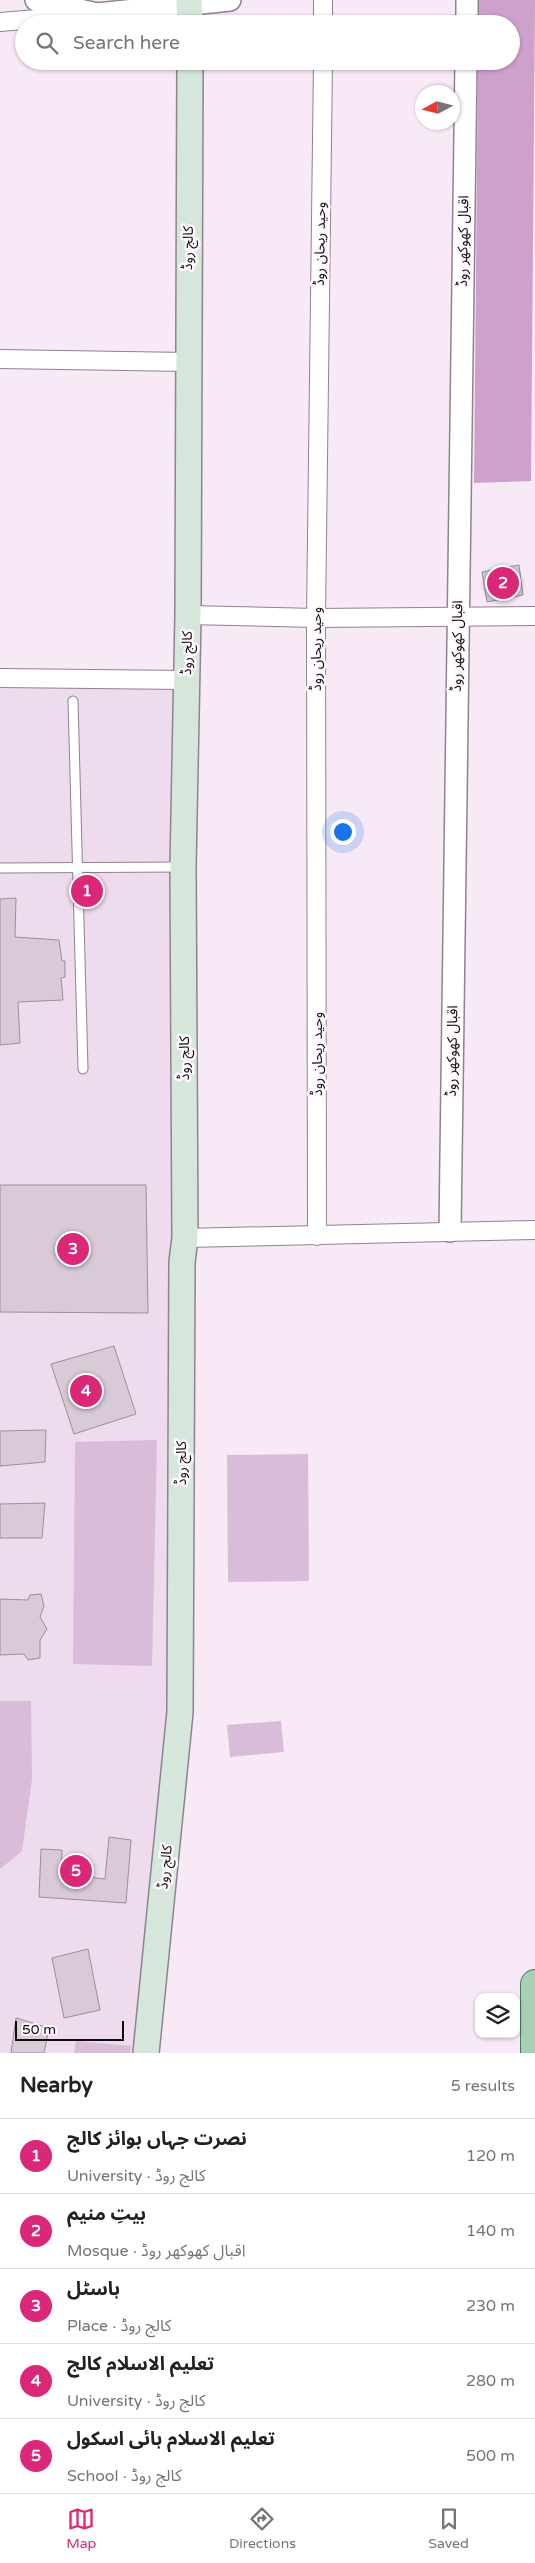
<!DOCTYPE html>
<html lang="en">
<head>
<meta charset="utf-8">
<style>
  body { margin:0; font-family:"Varela Round","Noto Sans Arabic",sans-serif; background:#f6f6f6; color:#202124 }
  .controls { position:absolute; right:15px; bottom:15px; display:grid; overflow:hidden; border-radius:10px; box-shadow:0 1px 4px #0004 }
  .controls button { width:45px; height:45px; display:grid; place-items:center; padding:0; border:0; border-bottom:1px solid #e0e0e0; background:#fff; color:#202124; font:25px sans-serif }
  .compass { position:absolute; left:415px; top:85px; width:45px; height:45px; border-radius:50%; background:#fff; box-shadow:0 1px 4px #0004; rotate:263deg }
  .scale { position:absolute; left:15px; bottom:12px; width:109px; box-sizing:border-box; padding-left:5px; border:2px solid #100b10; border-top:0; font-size:14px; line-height:18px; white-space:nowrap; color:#100b10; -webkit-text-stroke:4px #fff9fe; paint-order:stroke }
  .you { position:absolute; left:342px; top:831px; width:18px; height:18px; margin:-12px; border:4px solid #fff; border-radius:50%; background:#1a73e8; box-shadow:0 0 0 8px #1a73e833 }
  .badge { display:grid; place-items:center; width:32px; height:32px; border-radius:50%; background:#db2777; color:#fff; font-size:16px; font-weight:700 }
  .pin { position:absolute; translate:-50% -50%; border:2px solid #fff; box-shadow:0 1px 5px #0006 }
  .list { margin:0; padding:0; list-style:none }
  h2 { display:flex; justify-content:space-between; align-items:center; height:65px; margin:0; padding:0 20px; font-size:21px }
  h2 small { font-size:16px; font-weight:400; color:#757577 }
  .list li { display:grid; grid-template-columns:32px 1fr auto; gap:15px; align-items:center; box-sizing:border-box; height:75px; padding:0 20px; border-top:1px solid #e0e0e0 }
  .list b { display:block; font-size:19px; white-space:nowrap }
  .list p { margin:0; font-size:16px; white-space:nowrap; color:#757577 }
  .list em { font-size:16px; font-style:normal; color:#757577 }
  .icon { flex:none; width:28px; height:28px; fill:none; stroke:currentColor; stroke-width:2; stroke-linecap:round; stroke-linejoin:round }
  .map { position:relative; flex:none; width:535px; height:2053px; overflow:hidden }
  .search { position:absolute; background:#fff; box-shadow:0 1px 4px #0004; left:15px; right:15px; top:15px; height:55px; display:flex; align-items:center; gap:12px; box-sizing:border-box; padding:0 18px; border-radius:28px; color:#757577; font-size:19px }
  .sheet { height:440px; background:#fff }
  nav { display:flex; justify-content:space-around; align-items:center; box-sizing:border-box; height:70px; border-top:1px solid #e0e0e0; background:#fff; font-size:14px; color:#757577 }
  nav a { display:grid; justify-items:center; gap:2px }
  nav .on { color:#db2777 }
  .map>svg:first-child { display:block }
  .built { fill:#eedbed }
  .green { fill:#d9bcd8 }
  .forest { fill:#cea0cc }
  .building { fill:#d8cad7; stroke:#9c8f9b }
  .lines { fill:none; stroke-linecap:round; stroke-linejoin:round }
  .service-casing { stroke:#8f838f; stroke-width:11 }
  .minor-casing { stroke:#8f838f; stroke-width:20 }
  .tertiary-casing { stroke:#8f838f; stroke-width:24 }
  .secondary-casing { stroke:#8f838f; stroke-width:28 }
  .primary-casing { stroke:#4e765c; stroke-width:30 }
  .service { stroke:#fff; stroke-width:9 }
  .minor { stroke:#fff; stroke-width:18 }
  .tertiary { stroke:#fff; stroke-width:21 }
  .secondary { stroke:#d4e7da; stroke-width:25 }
  .primary { stroke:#a9cfb6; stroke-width:28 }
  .labels { text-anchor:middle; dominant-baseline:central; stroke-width:5; stroke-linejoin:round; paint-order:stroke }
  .street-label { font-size:14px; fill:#100b10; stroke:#fff9fe }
</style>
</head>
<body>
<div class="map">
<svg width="535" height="2053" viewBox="0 0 535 2053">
  <rect width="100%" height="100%" fill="#f7e9f6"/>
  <path class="built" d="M 0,685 L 173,687 L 175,1096 L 169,1689 L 136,2053 L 0,2053 Z"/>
  <g class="green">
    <path d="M 157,1440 L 152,1666 L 73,1664 L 75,1442 Z"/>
    <path d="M 308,1454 L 309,1581 L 228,1582 L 227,1455 Z"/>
    <path d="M 0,1701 L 31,1701 L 32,1779 L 22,1851 L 0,1869 Z"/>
    <path d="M 281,1721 L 284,1752 L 230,1757 L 227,1725 Z"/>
    <path d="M 76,2041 L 131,2046 L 130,2053 L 74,2053 Z"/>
  </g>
  <path class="forest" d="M 479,0 L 535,0 L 531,481 L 474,483 L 478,61 L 511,61 L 511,24 L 478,24 Z"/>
  <g class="building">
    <path d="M 519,565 L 523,595 L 487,602 L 482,572 Z"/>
    <path d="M 16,898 L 15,937 L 59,940 L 62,961 L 65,961 L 65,977 L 61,978 L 63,1000 L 18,1002 L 20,1043 L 0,1045 L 0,899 Z"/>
    <path d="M 0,1185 L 146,1185 L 148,1313 L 0,1312 Z"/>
    <path d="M 114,1346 L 136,1414 L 74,1434 L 51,1364 Z"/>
    <path d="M 46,1430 L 45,1462 L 0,1466 L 0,1431 Z"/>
    <path d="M 45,1503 L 42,1538 L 0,1538 L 0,1504 Z"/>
    <path d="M 41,1594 L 44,1606 L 40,1617 L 47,1629 L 40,1640 L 40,1658 L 28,1660 L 24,1654 L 0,1655 L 0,1599 L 28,1600 L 30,1595 Z"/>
    <path d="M 109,1837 L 131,1840 L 126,1903 L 39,1897 L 41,1849 L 62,1850 L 61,1874 L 105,1879 Z"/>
    <path d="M 88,1949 L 100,2010 L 64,2018 L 52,1958 Z"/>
    <path d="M 16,2018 L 49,2028 L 44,2053 L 11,2053 Z"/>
  </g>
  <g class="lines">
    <g class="service-casing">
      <g id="service">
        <path d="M 73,701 L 83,1069"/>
        <path d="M 0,868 L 181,867"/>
      </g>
    </g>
    <g class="minor-casing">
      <g id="minor">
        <path d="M 0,22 L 84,15"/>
        <path d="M 323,24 L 323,0"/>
        <path d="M 0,359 L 187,362"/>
        <path d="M 188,615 L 316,618 L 535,616"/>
        <path d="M 0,678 L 186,680"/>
        <path d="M 317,1236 L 316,618 L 323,61"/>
        <path d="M 185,1238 L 535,1230"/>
      </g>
    </g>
    <g class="tertiary-casing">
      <g id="tertiary">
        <path d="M 36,0 L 97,14 L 230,0"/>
        <path d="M 467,24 L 467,0"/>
        <path d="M 450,1231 L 466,61"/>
      </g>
    </g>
    <g class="secondary-casing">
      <g id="secondary">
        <path d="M 189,0 L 190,24"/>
        <path d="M 146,2053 L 180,1712 L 182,1262 L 185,1238 L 183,867 L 188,615 L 190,61"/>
      </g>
    </g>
    <g class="primary-casing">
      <path id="primary" d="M 535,2053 L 535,1984"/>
    </g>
    <use href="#service" class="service"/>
    <use href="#minor" class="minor"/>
    <use href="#tertiary" class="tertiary"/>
    <use href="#secondary" class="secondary"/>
    <use href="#primary" class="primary"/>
  </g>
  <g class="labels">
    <g class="street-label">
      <text transform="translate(463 241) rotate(-89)">اقبال کھوکھر روڈ</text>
      <text transform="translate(320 244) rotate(-89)">وحید ریحان روڈ</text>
      <text transform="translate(188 248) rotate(-89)">کالج روڈ</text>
      <text transform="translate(457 646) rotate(-89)">اقبال کھوکھر روڈ</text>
      <text transform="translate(316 649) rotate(-90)">وحید ریحان روڈ</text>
      <text transform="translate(187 653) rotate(-89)">کالج روڈ</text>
      <text transform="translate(452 1051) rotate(-89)">اقبال کھوکھر روڈ</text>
      <text transform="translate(317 1054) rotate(-90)">وحید ریحان روڈ</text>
      <text transform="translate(184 1058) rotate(-90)">کالج روڈ</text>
      <text transform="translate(181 1463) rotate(-90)">کالج روڈ</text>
      <text transform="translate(165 1867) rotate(-84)">کالج روڈ</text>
    </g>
  </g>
</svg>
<div class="controls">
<button><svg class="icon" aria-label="layers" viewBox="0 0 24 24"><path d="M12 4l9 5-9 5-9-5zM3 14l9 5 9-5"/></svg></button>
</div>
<svg class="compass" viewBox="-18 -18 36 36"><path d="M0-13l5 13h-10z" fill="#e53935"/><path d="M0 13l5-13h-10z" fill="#757577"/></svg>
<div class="scale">50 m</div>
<div class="you"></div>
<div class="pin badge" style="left:87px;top:891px">1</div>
<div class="pin badge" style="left:503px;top:583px">2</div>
<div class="pin badge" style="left:73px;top:1249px">3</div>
<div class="pin badge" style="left:86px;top:1391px">4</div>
<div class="pin badge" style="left:76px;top:1871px">5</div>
<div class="search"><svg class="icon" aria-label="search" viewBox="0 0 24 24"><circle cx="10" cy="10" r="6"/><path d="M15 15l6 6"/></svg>Search here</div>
</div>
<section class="sheet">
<h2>Nearby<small>5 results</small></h2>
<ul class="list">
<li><span class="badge">1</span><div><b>نصرت جہاں بوائز کالج</b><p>University · کالج روڈ</p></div><em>120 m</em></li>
<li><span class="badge">2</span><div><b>بیتِ منیم</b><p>Mosque · اقبال کھوکھر روڈ</p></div><em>140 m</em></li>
<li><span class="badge">3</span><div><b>ہاسٹل</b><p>Place · کالج روڈ</p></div><em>230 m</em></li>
<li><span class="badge">4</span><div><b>تعلیم الاسلام کالج</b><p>University · کالج روڈ</p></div><em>280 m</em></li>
<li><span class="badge">5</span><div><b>تعلیم الاسلام ہائی اسکول</b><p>School · کالج روڈ</p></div><em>500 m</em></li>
</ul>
</section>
<nav>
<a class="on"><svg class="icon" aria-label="map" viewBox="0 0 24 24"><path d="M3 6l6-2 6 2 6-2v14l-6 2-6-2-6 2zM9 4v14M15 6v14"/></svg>Map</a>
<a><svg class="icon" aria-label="directions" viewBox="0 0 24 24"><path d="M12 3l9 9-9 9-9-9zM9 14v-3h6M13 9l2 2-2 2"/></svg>Directions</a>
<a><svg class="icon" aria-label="saved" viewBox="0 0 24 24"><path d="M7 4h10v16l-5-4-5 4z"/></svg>Saved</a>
</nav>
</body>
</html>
